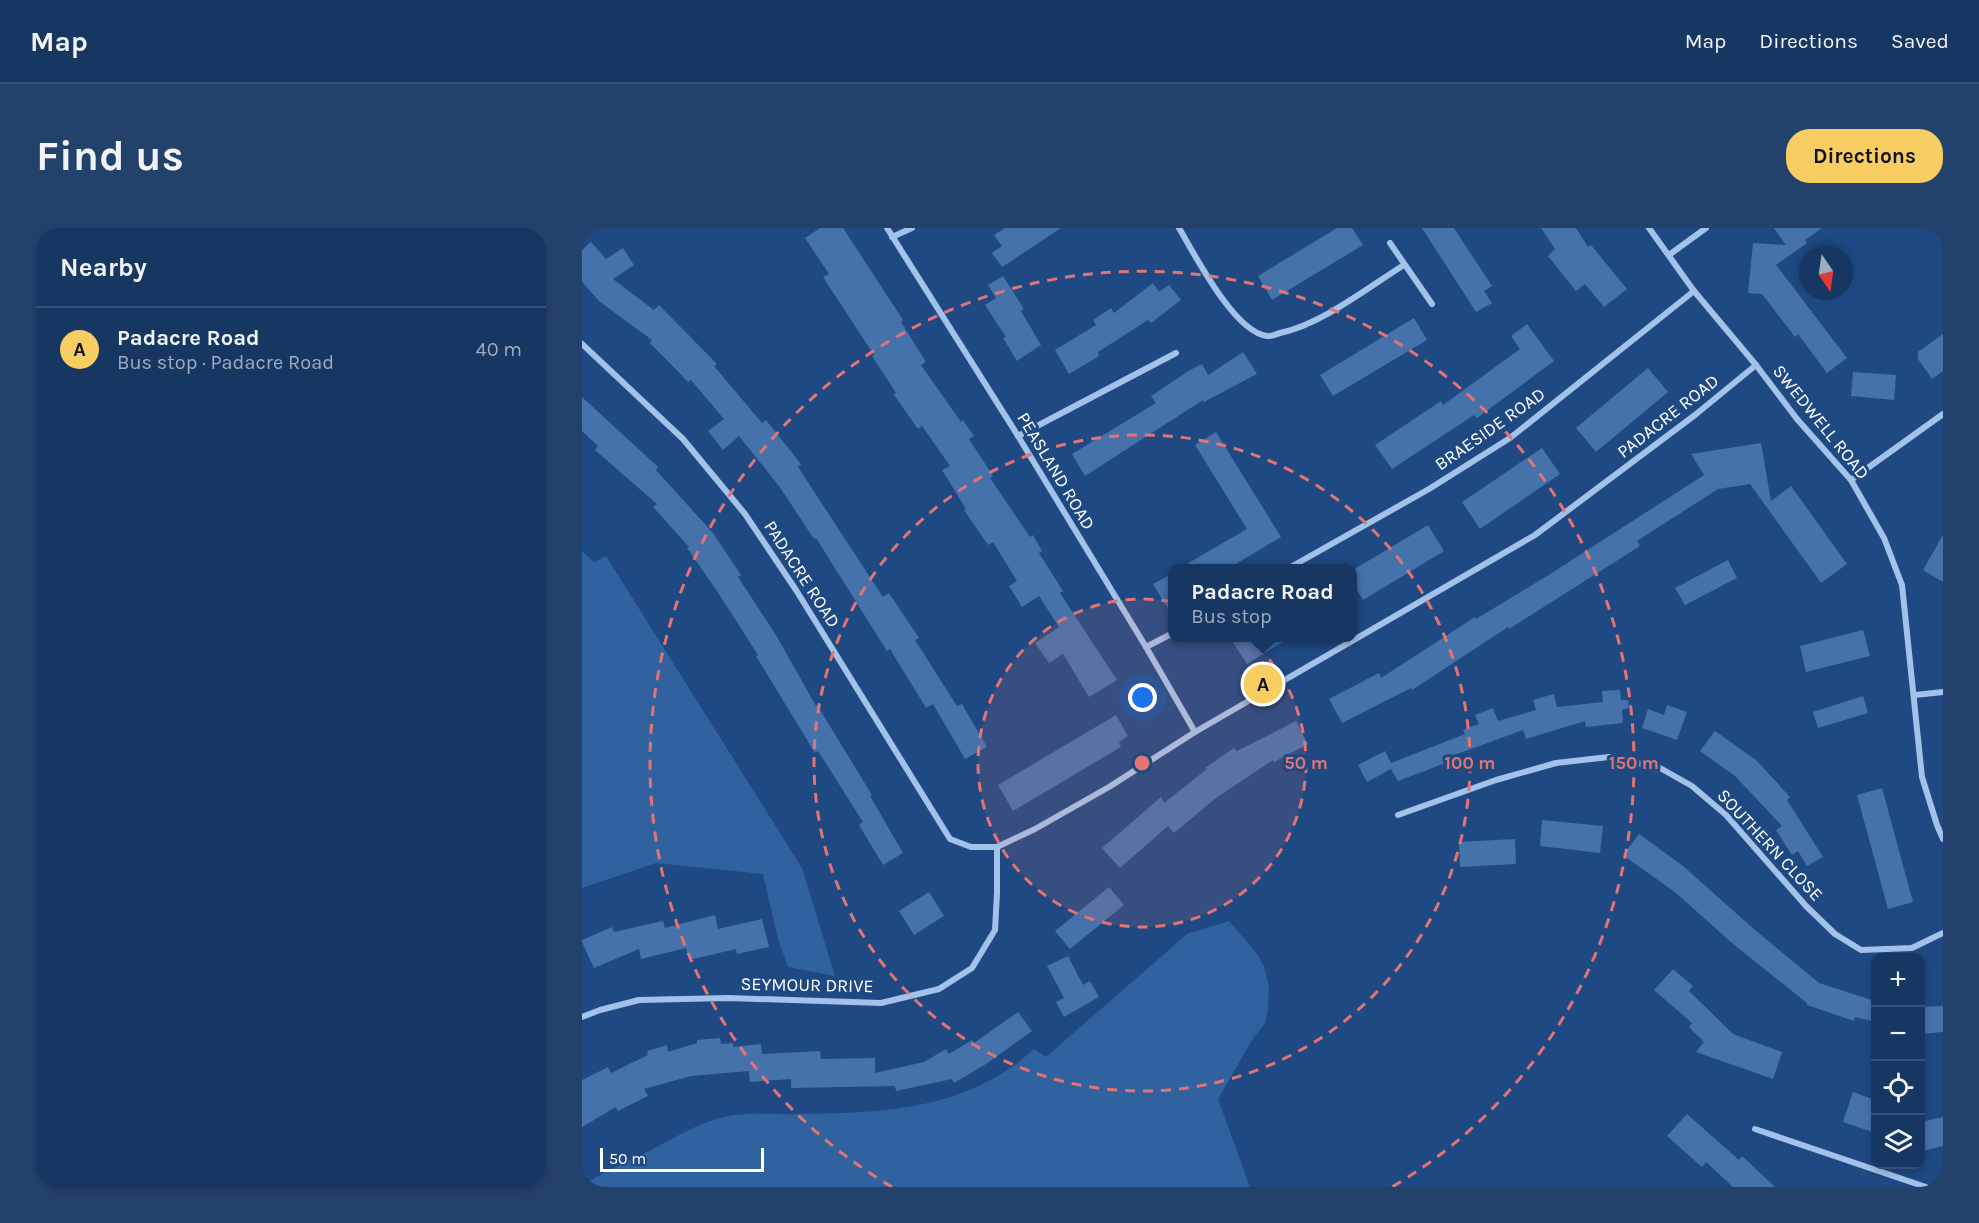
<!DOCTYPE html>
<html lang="en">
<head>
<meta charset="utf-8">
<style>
  body { margin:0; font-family:Karla,sans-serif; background:#23426b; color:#f1f3f6 }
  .controls { position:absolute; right:18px; bottom:18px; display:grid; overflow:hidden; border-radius:12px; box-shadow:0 3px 9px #0003 }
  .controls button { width:54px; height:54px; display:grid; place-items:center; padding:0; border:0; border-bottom:2px solid #355177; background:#163762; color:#f1f3f6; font:30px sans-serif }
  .compass { position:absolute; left:1217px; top:18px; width:54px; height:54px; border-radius:50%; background:#163762; box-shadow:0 3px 9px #0003; rotate:167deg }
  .scale { position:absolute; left:18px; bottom:15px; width:164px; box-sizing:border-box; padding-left:6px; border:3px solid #fff; border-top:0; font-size:16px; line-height:21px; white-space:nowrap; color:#fff; -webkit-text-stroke:4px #1e4982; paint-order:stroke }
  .you { position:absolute; left:561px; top:470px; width:21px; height:21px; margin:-15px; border:4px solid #fff; border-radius:50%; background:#1a73e8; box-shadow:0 0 0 9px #1a73e833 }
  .badge { display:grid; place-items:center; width:39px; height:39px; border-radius:50%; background:#f8ce62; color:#111; font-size:20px; font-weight:700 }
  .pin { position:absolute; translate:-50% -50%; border:3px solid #fff; box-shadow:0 2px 6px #0006 }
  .popup { position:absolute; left:586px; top:336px; width:189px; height:78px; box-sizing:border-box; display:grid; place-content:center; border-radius:12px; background:#163762; filter:drop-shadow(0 2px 4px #0005); font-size:20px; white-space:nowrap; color:#9eacbe }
  .popup b { font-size:22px; color:#f1f3f6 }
  .popup::after { content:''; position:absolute; left:50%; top:100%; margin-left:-12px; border:12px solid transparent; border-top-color:#163762 }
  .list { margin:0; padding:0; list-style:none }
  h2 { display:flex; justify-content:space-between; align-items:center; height:78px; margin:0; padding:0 24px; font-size:26px }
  h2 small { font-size:20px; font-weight:400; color:#9eacbe }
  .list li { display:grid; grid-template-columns:39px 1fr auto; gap:18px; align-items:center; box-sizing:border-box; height:84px; padding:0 24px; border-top:2px solid #355177 }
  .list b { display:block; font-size:22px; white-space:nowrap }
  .list p { margin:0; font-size:20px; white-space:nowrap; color:#9eacbe }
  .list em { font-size:20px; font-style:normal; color:#9eacbe }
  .icon { flex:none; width:33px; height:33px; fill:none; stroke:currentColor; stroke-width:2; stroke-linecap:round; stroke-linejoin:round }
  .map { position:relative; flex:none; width:1361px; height:959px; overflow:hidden; border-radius:24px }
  header { display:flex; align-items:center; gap:36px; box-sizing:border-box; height:84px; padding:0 30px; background:#163762; border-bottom:2px solid #355177 }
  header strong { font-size:28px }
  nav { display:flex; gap:33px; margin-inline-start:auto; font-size:21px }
  .intro { display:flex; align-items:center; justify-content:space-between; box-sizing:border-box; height:144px; padding:0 36px }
  h1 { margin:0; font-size:42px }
  .button { padding:15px 27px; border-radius:24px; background:#f8ce62; color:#111; font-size:21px; font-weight:700 }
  main { display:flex; gap:36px; padding:0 36px }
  aside { flex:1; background:#163762; border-radius:24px; box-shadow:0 3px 9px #0003 }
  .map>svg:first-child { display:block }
  .green { fill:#3162a0 }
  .building { fill:#4672ab }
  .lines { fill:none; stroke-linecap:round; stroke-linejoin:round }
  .minor { stroke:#a3c2e9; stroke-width:6 }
  .ring { fill:none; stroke:#e47373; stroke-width:3; stroke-dasharray:10 8 }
  .labels { text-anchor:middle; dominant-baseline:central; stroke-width:6; stroke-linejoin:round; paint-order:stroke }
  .street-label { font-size:18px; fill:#fff; stroke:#1e4982 }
  .centre { fill:#e47373; stroke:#1e4982; stroke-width:3 }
  .ring-label { font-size:18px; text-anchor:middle; font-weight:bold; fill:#e47373; stroke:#1e4982; stroke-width:6; stroke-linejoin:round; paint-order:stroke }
</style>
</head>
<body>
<header>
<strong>Map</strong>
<nav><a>Map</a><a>Directions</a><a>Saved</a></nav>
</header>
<div class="intro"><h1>Find us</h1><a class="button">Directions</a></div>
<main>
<aside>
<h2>Nearby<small></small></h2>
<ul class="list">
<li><span class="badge">A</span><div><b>Padacre Road</b><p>Bus stop · Padacre Road</p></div><em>40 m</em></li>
</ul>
</aside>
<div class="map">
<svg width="1361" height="959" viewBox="0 0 1361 959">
  <rect width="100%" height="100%" fill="#1e4982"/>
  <g class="green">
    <path d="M 0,323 L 12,334 L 24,328 L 220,640 L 253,748 L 206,739 L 196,711 L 181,646 L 74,635 L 0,660 Z"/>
    <path d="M 647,693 L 676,727 L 682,739 L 687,760 L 686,781 L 683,795 L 670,812 L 636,871 L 668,959 L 0,959 C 13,947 39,937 56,929 C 86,914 118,892 152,887 C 172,884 195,887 216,886 C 302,885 384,883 452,821 L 464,829 L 605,706 Z"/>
  </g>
  <g class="building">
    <path d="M 238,0 L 261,0 L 321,92 L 319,94 L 344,134 L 339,137 L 379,194 L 381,192 L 392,208 L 387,211 L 411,248 L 408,250 L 448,309 L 451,307 L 460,323 L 457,325 L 481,363 L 478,365 L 535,452 L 507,469 L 481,426 L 467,435 L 453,415 L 477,399 L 457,368 L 440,379 L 427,358 L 435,353 L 411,314 L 406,317 L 382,282 L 384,281 L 360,242 L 368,238 L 340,198 L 336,201 L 312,167 L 314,165 L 290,128 L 292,127 L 241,49 L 247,46 L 223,10 Z"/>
    <path d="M 423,0 L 479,0 L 420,39 L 410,25 L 420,18 L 412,7 Z"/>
    <path d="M 755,0 L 770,0 L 781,17 L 690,72 L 676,48 Z"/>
    <path d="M 840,0 L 872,0 L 910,58 L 902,63 L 910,75 L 894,84 Z"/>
    <path d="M 959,0 L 994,0 L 1006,19 L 1009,17 L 1045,61 L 1022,79 L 1003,56 L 994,63 L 966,28 L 973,21 Z"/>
    <path d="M 1192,0 L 1240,0 L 1223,12 L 1225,15 L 1194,37 L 1265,130 L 1245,145 L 1216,106 L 1213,109 L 1180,66 L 1166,65 L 1171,15 L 1204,17 Z"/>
    <path d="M 9,14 L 24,31 L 41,20 L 52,37 L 31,51 L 72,82 L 77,77 L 135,136 L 132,138 L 180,195 L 184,192 L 219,236 L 216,239 L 301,369 L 307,365 L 337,410 L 333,412 L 375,478 L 380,476 L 405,519 L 383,531 L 351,476 L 344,480 L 308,421 L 305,423 L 234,310 L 232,311 L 197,258 L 157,208 L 141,222 L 126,203 L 142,191 L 109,152 L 106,154 L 68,115 L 70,112 L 17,73 L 0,54 L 0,22 Z"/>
    <path d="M 421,48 L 442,81 L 439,83 L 459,117 L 435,133 L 421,110 L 424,109 L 403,77 L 414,70 L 406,57 Z"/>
    <path d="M 571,55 L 577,64 L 587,57 L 599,72 L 569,95 L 566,92 L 516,124 L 517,128 L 487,146 L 473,122 L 514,97 L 511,92 L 529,80 L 532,85 Z"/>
    <path d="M 832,90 L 845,112 L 751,168 L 738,147 Z"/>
    <path d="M 945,96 L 972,133 L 895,190 L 892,187 L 810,241 L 793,217 L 859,173 L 861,177 L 938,121 L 929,108 Z"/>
    <path d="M 1361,106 L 1361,143 L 1350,151 L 1336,131 L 1336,124 Z"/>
    <path d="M 661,124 L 675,146 L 622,174 L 621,172 L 503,248 L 490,226 L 574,175 L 569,168 L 608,142 L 620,136 L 626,147 Z"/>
    <path d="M 1066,140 L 1086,164 L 1014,224 L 994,200 Z"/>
    <path d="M 1271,144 L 1314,147 L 1312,172 L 1269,168 Z"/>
    <path d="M 0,169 L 76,239 L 74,242 L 131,305 L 159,347 L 156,349 L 194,407 L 234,478 L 235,477 L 290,567 L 288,568 L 321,625 L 301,637 L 277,597 L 281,594 L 236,523 L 233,525 L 174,428 L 176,427 L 135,363 L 105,320 L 107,319 L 71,279 L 75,276 L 13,222 L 16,218 L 0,203 Z"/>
    <path d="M 634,204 L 699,309 L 647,340 L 598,340 L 665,301 L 613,217 Z"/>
    <path d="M 1179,215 L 1189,273 L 1209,258 L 1265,336 L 1239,355 L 1168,256 L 1136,261 L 1055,313 L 1058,318 L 927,401 L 926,399 L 830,462 L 829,460 L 760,495 L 747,471 L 797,445 L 799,450 L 893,389 L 894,391 L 965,348 L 1122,247 L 1109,226 Z"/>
    <path d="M 960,220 L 978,246 L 898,301 L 880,274 Z"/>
    <path d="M 846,297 L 862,323 L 781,372 L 771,355 L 771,342 Z"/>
    <path d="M 1361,307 L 1361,354 L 1341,342 Z"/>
    <path d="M 1146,332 L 1155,350 L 1103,377 L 1093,360 Z"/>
    <path d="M 591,345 L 591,389 L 571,356 Z"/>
    <path d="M 1281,402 L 1288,428 L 1224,444 L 1218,418 Z"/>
    <path d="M 648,410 L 707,410 L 665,436 Z"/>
    <path d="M 1038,462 L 1039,472 L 1046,472 L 1047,480 L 1040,482 L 1041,495 L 1004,499 L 1003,493 L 944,511 L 941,502 L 867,529 L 869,533 L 816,553 L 809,541 L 785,554 L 776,537 L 803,523 L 809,535 L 883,506 L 881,502 L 897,496 L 893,487 L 911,480 L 916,493 L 954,482 L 951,472 L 972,466 L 975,479 L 1021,474 L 1020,463 Z"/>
    <path d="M 1281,468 L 1286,485 L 1236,500 L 1231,484 Z"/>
    <path d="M 1085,477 L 1105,484 L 1095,512 L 1060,500 L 1066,481 L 1082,487 Z"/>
    <path d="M 534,487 L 546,508 L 537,514 L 539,519 L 431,583 L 416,557 Z"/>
    <path d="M 714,493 L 726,516 L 692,534 L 691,532 L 634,570 L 592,605 L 586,598 L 538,640 L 520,620 L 579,569 L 582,575 L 625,541 L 623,540 L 652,520 L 655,523 Z"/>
    <path d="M 1133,503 L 1174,532 L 1208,569 L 1205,572 L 1241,629 L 1225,638 L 1216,623 L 1210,627 L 1194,602 L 1200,598 L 1153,548 L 1118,523 Z"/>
    <path d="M 1300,560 L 1331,674 L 1306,681 L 1275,567 Z"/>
    <path d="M 960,592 L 1021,598 L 1018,625 L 958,618 Z"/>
    <path d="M 1057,606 L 1101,638 L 1173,702 L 1237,755 L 1293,773 L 1293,794 L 1273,789 L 1272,793 L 1225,777 L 1225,775 L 1150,715 L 1094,665 L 1041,627 Z"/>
    <path d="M 933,611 L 934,636 L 878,639 L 877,614 Z"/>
    <path d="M 527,659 L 542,677 L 488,721 L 473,703 Z"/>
    <path d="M 347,664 L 362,688 L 332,707 L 317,683 Z"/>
    <path d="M 133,687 L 136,701 L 180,691 L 187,719 L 155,726 L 154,721 L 107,732 L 104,720 L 59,731 L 57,721 L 12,740 L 0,714 L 0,712 L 30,699 L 32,704 L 81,693 L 83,700 Z"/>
    <path d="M 486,728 L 501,757 L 508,753 L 517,769 L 482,789 L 474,774 L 482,770 L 465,738 Z"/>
    <path d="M 1091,741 L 1111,758 L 1107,763 L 1151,806 L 1200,824 L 1191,851 L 1114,824 L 1122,814 L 1107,799 L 1110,795 L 1072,762 Z"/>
    <path d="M 1361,778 L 1361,804 L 1338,806 L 1338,779 Z"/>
    <path d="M 436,784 L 450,803 L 404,836 L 372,855 L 370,851 L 314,863 L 313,858 L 209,860 L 209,851 L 168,854 L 167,843 L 109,848 L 62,861 L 66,868 L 36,883 L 34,879 L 0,899 L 0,852 L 26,839 L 29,845 L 66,827 L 65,823 L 85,817 L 86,824 L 115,815 L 115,812 L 138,810 L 139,816 L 151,815 L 151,819 L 179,816 L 180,826 L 238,823 L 239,831 L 293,830 L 293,845 L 342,834 L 364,821 L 367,826 L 390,812 L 392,815 Z"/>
    <path d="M 1271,864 L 1293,872 L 1293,905 L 1261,894 Z"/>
    <path d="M 1105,886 L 1157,932 L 1160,928 L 1193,959 L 1151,959 L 1124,934 L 1120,939 L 1085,908 Z"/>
    <path d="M 1361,889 L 1361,918 L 1341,923 L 1338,911 L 1338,894 Z"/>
  </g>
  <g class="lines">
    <g class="minor">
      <path d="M 305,0 L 436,208 L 564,419 L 613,504"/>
      <path d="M 597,0 C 613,27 652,104 685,108 C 688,109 694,106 698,105 C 740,96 785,60 822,37"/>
      <path d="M 1067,0 L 1112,63 L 1174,137 L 1215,191 L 1269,252 L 1302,310 L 1320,357 L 1340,549 L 1355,597 L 1361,611"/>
      <path d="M 310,9 L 330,0"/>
      <path d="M 808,15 L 850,76"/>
      <path d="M 1087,27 L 1124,0"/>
      <path d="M 0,116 L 101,211 L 163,286 L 214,362 L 368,611 L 389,619 L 415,619 L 453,601 L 527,559 L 613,504 L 953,307 L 1113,187 L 1174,137"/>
      <path d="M 436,208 L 594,125"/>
      <path d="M 1269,252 L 1361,186"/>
      <path d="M 707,340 L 847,261 L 928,210 L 1112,63"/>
      <path d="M 564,419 L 591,405"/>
      <path d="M 1333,467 L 1361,464"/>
      <path d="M 816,587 L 914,552 L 974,535 L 1027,529 L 1078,540 L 1110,558 L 1144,587 L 1224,678 L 1253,706 L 1279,722 L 1330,720 L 1361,705"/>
      <path d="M 0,789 L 18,782 L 57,772 L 146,770 L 299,775 L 357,761 L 390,740 L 413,702 L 415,665 L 415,619"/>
      <path d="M 1173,901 L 1344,959"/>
    </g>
  </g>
  <circle cx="560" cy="535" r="164" fill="#e47373" fill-opacity=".12"/>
  <g class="ring">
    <circle cx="560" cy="535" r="164"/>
    <circle cx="560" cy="535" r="328"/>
    <path d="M310 959A492 492 0 1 1 810 959"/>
  </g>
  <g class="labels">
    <g class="street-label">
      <text transform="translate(1086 188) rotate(-38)">PADACRE ROAD</text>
      <text transform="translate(1239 194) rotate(51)">SWEDWELL ROAD</text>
      <text transform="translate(908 201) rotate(-35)">BRAESIDE ROAD</text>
      <text transform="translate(474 243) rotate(59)">PEASLAND ROAD</text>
      <text transform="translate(220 346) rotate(57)">PADACRE ROAD</text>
      <text transform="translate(1188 617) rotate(47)">SOUTHERN CLOSE</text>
      <text transform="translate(225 757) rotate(1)">SEYMOUR DRIVE</text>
    </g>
  </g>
  <circle cx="560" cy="535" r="9" class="centre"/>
  <g class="ring-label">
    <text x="724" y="541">50 m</text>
    <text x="888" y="541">100 m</text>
    <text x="1052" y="541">150 m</text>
  </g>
</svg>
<div class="controls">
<button>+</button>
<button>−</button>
<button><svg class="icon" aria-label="locate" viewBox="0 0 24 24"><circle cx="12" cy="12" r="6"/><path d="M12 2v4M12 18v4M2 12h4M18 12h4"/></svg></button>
<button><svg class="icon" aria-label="layers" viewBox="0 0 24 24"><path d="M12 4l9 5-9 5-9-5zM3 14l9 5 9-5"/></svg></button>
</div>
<svg class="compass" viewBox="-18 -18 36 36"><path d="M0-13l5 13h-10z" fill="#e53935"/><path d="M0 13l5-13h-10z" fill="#9eacbe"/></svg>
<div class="scale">50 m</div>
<div class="you"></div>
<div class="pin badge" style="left:681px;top:456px">A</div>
<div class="popup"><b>Padacre Road</b>Bus stop</div>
</div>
</main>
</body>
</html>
